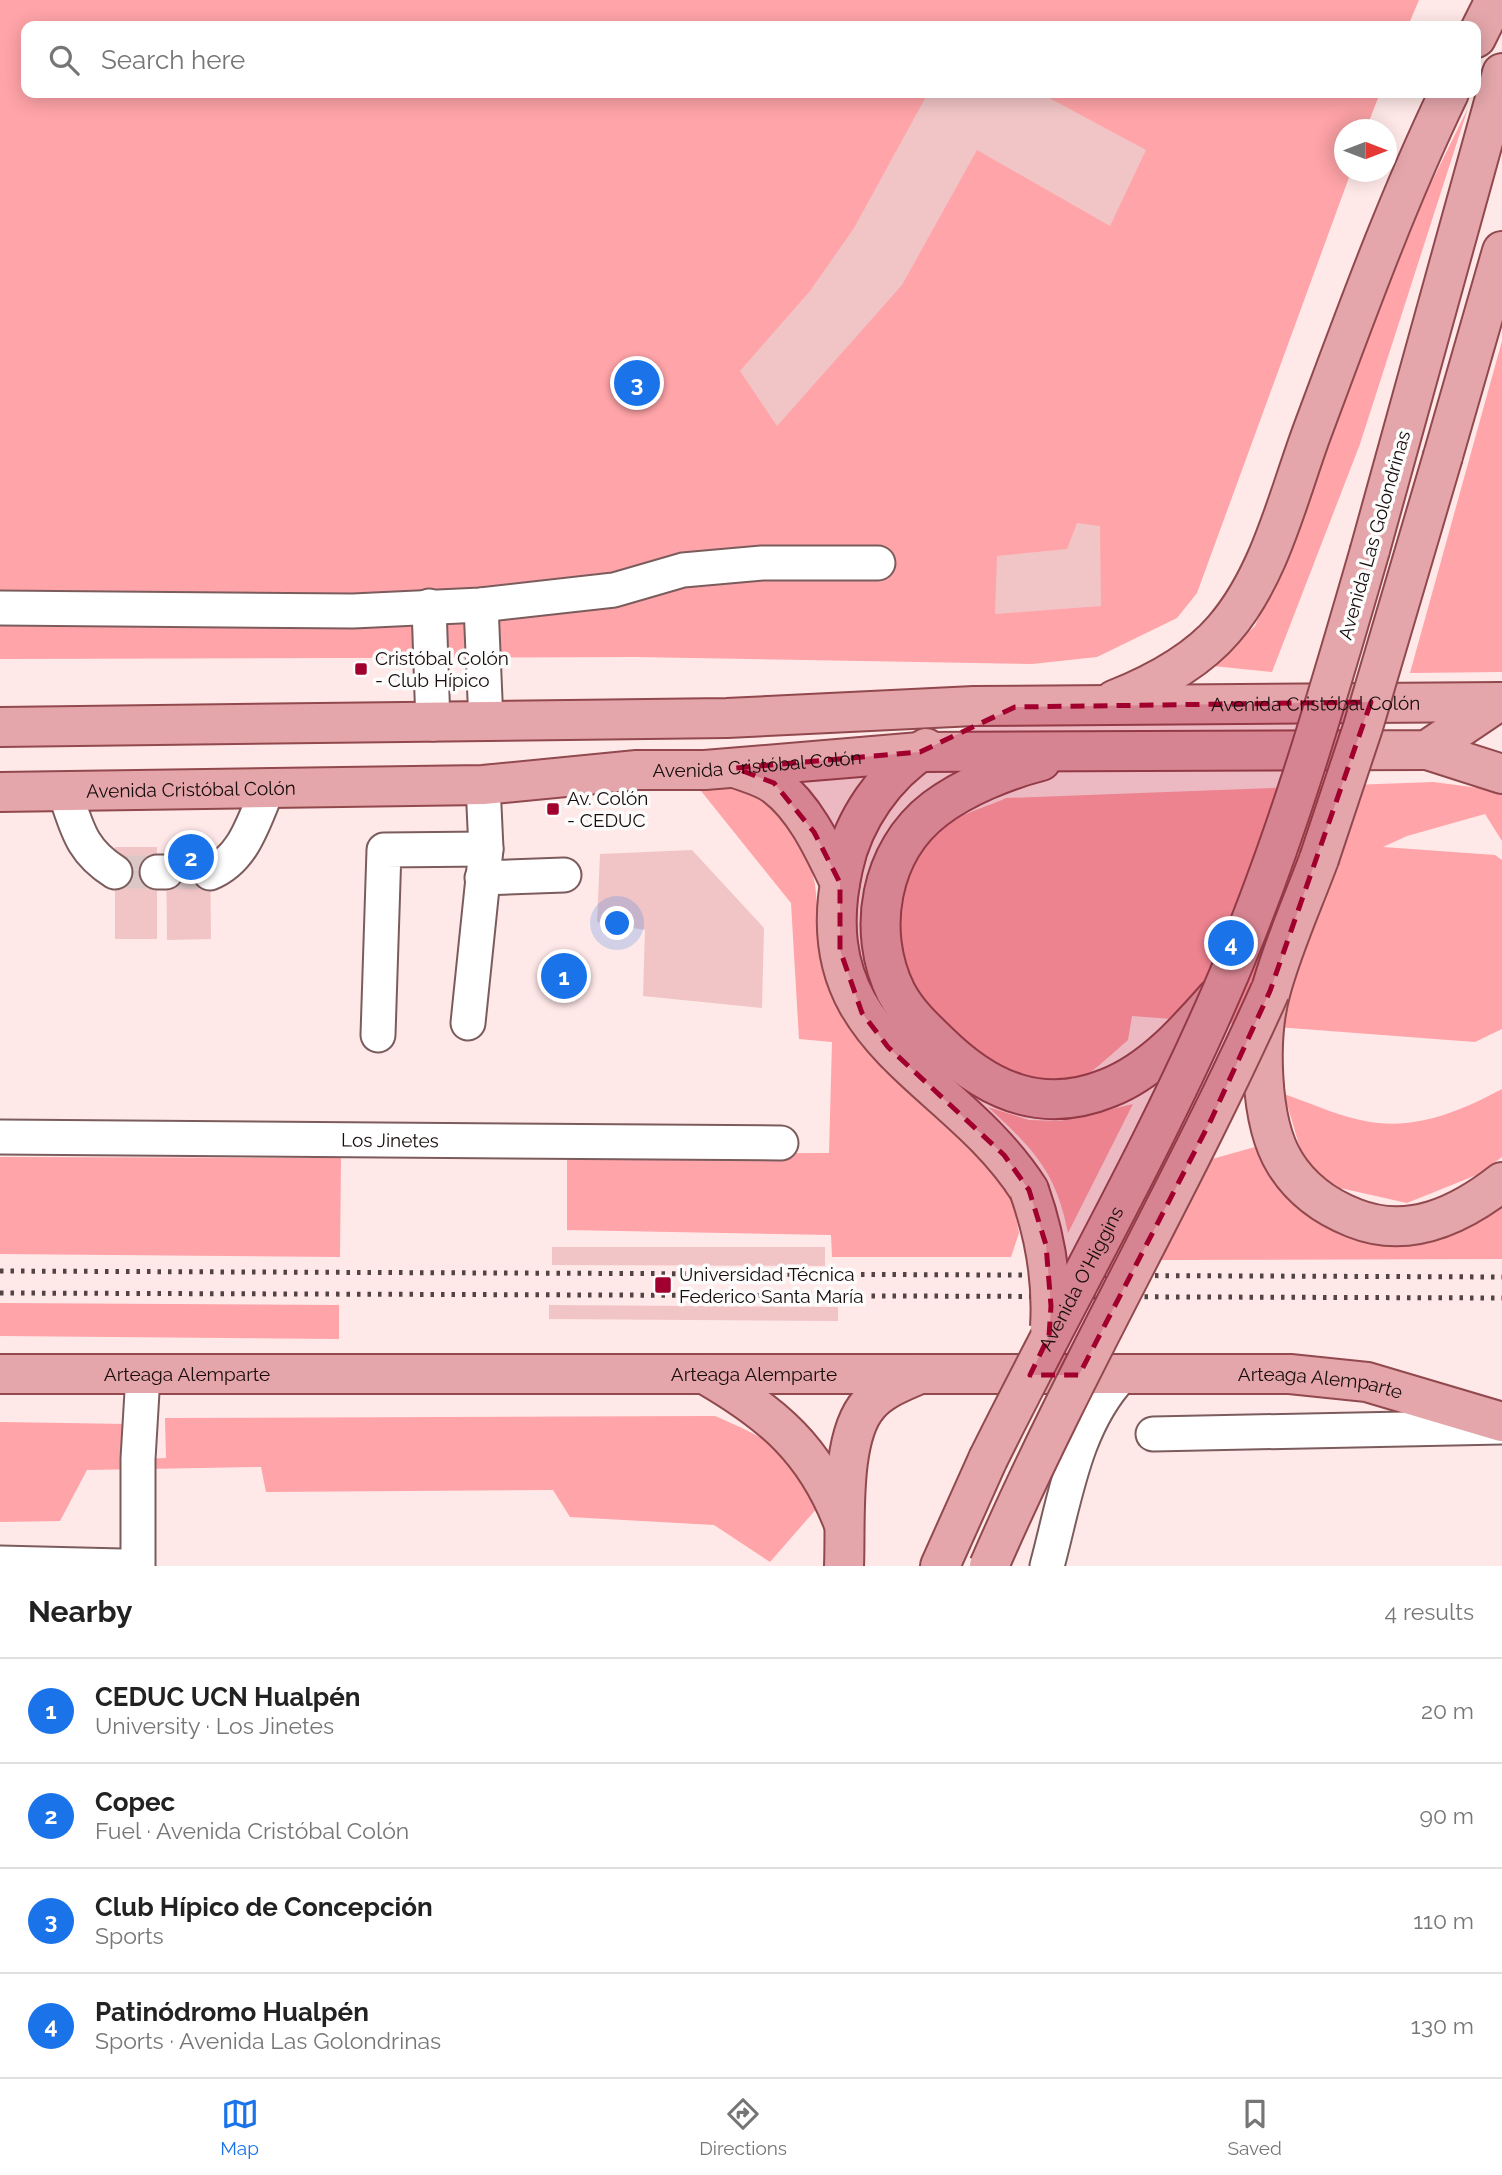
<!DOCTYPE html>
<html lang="en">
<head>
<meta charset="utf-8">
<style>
  body { margin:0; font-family:Raleway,sans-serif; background:#f6f6f6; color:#222 }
  .compass { position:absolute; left:1334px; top:119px; width:63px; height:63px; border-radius:50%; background:#fff; box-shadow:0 4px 18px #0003; rotate:90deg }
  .you { position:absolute; left:618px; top:924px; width:24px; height:24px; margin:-18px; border:5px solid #fff; border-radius:50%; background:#1a73e8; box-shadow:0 0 0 10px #1a73e833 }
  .badge { display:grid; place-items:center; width:46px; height:46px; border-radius:50%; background:#1a73e8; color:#fff; font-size:23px; font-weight:700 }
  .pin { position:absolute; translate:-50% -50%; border:4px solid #fff; box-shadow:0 2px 7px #0006 }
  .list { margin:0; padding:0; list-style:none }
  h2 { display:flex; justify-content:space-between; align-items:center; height:91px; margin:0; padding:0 28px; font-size:30px }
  h2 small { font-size:23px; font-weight:400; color:#767676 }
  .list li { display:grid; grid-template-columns:46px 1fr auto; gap:21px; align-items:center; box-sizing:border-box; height:105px; padding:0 28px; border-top:2px solid #e0e0e0 }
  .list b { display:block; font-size:26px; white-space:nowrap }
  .list p { margin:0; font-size:23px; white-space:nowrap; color:#767676 }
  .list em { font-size:23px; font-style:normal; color:#767676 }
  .icon { flex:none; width:38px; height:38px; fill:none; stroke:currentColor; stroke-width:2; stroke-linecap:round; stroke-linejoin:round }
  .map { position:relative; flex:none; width:1502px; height:1566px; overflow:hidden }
  .search { position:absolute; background:#fff; box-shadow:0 4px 18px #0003; left:21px; right:21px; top:21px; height:77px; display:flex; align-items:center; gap:18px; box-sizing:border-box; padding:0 24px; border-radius:14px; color:#767676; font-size:26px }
  .sheet { height:511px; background:#fff }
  nav { display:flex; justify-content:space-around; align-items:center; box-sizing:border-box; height:98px; border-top:2px solid #e0e0e0; background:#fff; font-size:19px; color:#767676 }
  nav a { display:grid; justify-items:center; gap:4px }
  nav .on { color:#1a73e8 }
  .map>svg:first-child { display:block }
  .green { fill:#ffa4a8 }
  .building { fill:#f1c5c6 }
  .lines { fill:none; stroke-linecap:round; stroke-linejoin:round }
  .minor-tunnel { stroke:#dcc7c7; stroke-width:33; stroke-dasharray:33 17; stroke-linecap:butt }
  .minor-casing { stroke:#7b5c5d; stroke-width:37 }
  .major-casing { stroke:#91494e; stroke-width:42 }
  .minor { stroke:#fff; stroke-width:33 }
  .major { stroke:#e4a6aa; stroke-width:38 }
  .rail { stroke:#524343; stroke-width:5; stroke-dasharray:3.5 7; stroke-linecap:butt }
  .major-bridge-casing { stroke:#91494e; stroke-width:42; stroke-linecap:butt }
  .major-bridge { stroke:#e4a6aa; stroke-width:38 }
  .marked { fill:#a1002f; fill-opacity:0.2; stroke:#a1002f; stroke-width:5; stroke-dasharray:14 9; stroke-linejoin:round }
  .poi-dot { fill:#a1002f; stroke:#fbfcfb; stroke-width:2.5 }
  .labels { text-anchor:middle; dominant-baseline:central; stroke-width:7; stroke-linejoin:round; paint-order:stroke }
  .street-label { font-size:19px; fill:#180c0c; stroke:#fbfcfb }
  .poi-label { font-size:19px; fill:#180c0c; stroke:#fbfcfb; text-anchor:start }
</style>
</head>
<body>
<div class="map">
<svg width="1502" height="1566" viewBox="0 0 1502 1566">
  <rect width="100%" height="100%" fill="#ffe8e8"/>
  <g class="green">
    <path d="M 0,0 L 1419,0 L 1408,26 L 26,26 L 26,93 L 1380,93 L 1366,129 L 1344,130 L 1344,172 L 1351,172 L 1197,593 L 1177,618 L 1097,657 L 1032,664 L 635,657 L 0,659 Z"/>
    <path d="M 1468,108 L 1360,444 L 1272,672 L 1213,666 L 1255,626 L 1289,551 L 1408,230 Z"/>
    <path d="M 1502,341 L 1502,672 L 1410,673 Z"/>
    <path d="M 689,776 L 726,779 L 767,803 L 806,848 L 815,884 L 823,962 L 883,1070 L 977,1147 L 1004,1183 L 1014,1205 L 1019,1233 L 1011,1257 L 832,1257 L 831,1235 L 567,1230 L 567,1154 L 829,1153 L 832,1042 L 799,1039 L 791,903 Z"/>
    <path d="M 1433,782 L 1487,789 L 1502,795 L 1502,841 L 1485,814 L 1407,836 L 1383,847 L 1495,855 L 1502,860 L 1502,1029 L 1475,1042 L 1132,1016 L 1128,1040 C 1116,1050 1082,1083 1069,1084 C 1009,1092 950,1036 919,990 C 912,979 902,966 900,953 C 891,909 909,856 943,827 C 959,814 987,807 1006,798 Z"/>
    <path d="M 1502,1089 L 1502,1157 L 1479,1174 L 1407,1203 L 1340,1188 L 1305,1165 L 1284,1094 C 1313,1104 1347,1120 1378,1123 C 1421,1128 1465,1109 1502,1089 Z"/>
    <path d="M 1133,1104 L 1068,1233 C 1056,1171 1033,1149 988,1107 L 1029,1120 L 1061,1121 Z"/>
    <path d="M 1255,1147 L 1300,1203 L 1406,1239 L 1456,1233 L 1502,1196 L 1502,1259 L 1157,1260 L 1212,1159 Z"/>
    <path d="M 0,1157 L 341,1158 L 340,1257 L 0,1254 Z"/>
    <path d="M 0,1303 L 339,1305 L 339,1339 L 0,1336 Z"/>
    <path d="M 715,1416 C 773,1441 790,1450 818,1507 L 770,1562 L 714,1525 L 570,1517 L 553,1490 L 266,1492 L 261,1467 L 87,1470 L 60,1521 L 0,1522 L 0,1422 L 127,1424 L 138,1459 L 166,1458 L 165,1418 Z"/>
  </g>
  <g class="building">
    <path d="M 928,93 L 1040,93 L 1146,150 L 1110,226 L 977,150 L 902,285 L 777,426 L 740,371 L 810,291 L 854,228 Z"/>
    <path d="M 1077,523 L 1100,526 L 1101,606 L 995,614 L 997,556 L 1067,549 Z"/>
    <rect x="115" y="847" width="42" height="92"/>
    <path d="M 166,847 L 210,847 L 211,939 L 167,940 Z"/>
    <path d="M 692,850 L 764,928 L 762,1008 L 643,996 L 645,930 L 597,922 L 600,854 Z"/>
    <path d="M 552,1247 L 825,1247 L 825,1266 L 552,1265 Z"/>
    <path d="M 549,1305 L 838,1307 L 838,1321 L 549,1319 Z"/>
  </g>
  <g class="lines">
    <g class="minor-tunnel">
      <path d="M 115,872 L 157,872"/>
      <path d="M 166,872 L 210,873"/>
    </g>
    <g class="minor-casing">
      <g id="minor">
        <path d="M 481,605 L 486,723"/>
        <path d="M 429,606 L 433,724"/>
        <path d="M 0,608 L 353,611 L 481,605 L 614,590 L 683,570 L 762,563 L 878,563"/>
        <path d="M 64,790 C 77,827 80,850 115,872"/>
        <path d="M 157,872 L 166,872"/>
        <path d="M 210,873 C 245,859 254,819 269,786"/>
        <path d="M 482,878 L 564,875"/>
        <path d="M 468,1023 L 486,849 L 483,785"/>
        <path d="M 378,1035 L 384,850 L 486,849"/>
        <path id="s1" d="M 0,1137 L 781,1143"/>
        <path d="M 1153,1434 L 1502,1427"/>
        <path d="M 0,1563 L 122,1566"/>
        <path d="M 138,1566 L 138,1459 L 143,1375"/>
        <path d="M 1047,1566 C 1065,1500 1074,1426 1122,1375"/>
      </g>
    </g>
    <g class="major-casing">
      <g id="major">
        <path d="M 1476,38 L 1495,0"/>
        <path d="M 1443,456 L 1502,251"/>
        <path d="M 1370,550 L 1502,73"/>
        <path d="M 1114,700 C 1154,684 1196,662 1224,629 C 1270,576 1288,497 1312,432 C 1355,317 1396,203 1449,93"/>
        <path id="s2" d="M 0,727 L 727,718 L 974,706 L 1502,702"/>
        <path d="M 926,748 C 885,774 853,820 843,868 C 804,1042 954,1072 1029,1190"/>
        <path d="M 1427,750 L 1502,774"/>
        <path d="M 1041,761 C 1006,770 964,787 935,809 C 880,851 866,931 896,992 C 907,1013 923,1028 940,1044 C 988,1091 1042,1115 1108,1088 C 1152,1071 1187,1031 1217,997"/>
        <path d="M 735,768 C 748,773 765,777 776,786 C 806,809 824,850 840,883"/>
        <path id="s3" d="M 0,792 L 483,785 L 637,770 L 705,770 L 920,752 L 1427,750 L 1498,702"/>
        <path d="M 1319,859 C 1303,902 1283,946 1271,990 C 1258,1035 1259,1121 1285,1163 C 1301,1189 1326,1207 1354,1218 C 1409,1240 1460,1215 1502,1182"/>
        <path id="s4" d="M 0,1374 L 1290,1374 L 1367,1382 L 1502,1422"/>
        <path d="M 708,1376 C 773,1414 815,1450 843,1522"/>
        <path d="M 844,1566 C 846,1523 839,1437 869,1404 C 881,1390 899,1383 915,1376"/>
        <path d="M 940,1566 L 988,1459"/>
      </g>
    </g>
    <use href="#minor" class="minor"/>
    <use href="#major" class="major"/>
    <g class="rail">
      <path d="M 0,1271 L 1502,1277"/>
      <path d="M 0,1293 L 1502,1298"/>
    </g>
    <g class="major-bridge-casing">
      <g id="major-bridge">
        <path d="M 1319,859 L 1363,727 L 1443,456"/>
        <path d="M 1029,1190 C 1045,1235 1053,1279 1050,1327"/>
        <path id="s5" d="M 988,1459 C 1065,1303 1153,1151 1222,991 C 1284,849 1327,699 1370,550"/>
        <path d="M 989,1566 C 1074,1370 1183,1186 1270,991"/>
      </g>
    </g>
    <use href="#major-bridge" class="major-bridge"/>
  </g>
  <path class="marked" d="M 1371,702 L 1270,991 L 1211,1120 L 1079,1375 L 1030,1375 L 1049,1336 L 1051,1306 L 1046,1245 L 1029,1190 L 1004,1155 L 888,1047 L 862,1013 L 840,950 L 840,883 L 814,832 L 774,783 L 735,768 L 920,752 L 1015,707 Z"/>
  <g class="poi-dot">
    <rect x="354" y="662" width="14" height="14" rx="3.5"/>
    <rect x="546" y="802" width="14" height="14" rx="3.5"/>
    <rect x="654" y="1276" width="18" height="18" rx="3.5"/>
  </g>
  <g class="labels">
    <g class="street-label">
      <text transform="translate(1374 535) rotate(-74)">Avenida Las Golondrinas</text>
      <text stroke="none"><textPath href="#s2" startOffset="1316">Avenida Cristóbal Colón</textPath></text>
      <text stroke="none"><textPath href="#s3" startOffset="758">Avenida Cristóbal Colón</textPath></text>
      <text stroke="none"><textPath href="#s3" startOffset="191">Avenida Cristóbal Colón</textPath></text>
      <text stroke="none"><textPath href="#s1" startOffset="390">Los Jinetes</textPath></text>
      <text stroke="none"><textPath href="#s5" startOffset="203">Avenida O'Higgins</textPath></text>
      <text stroke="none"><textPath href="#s4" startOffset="187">Arteaga Alemparte</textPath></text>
      <text stroke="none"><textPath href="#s4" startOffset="754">Arteaga Alemparte</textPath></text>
      <text stroke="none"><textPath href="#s4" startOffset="1321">Arteaga Alemparte</textPath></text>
    </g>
    <g class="poi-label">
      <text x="375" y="658">Cristóbal Colón<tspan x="375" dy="22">- Club Hípico</tspan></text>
      <text x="567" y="798">Av. Colón<tspan x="567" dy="22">- CEDUC</tspan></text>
      <text x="679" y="1274">Universidad Técnica<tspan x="679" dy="22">Federico Santa María</tspan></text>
    </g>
  </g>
</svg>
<svg class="compass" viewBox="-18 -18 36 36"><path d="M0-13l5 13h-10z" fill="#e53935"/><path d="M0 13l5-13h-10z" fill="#767676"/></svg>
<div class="you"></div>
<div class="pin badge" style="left:564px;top:976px">1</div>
<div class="pin badge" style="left:191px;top:857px">2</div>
<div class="pin badge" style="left:637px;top:383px">3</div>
<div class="pin badge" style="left:1231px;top:943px">4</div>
<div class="search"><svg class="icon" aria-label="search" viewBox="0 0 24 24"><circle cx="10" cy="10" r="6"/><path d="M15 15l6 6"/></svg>Search here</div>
</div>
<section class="sheet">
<h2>Nearby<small>4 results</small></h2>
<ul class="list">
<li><span class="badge">1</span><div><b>CEDUC UCN Hualpén</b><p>University · Los Jinetes</p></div><em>20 m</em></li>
<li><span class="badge">2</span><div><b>Copec</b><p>Fuel · Avenida Cristóbal Colón</p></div><em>90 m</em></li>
<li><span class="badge">3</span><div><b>Club Hípico de Concepción</b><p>Sports</p></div><em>110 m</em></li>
<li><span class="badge">4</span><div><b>Patinódromo Hualpén</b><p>Sports · Avenida Las Golondrinas</p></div><em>130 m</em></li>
</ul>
</section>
<nav>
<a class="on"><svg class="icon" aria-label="map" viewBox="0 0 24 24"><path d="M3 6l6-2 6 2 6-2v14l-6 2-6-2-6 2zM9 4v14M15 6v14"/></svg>Map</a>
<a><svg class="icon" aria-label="directions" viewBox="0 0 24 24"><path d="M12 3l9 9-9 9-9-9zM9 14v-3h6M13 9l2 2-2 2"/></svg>Directions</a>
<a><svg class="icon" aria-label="saved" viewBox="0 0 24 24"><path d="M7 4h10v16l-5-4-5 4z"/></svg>Saved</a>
</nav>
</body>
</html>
